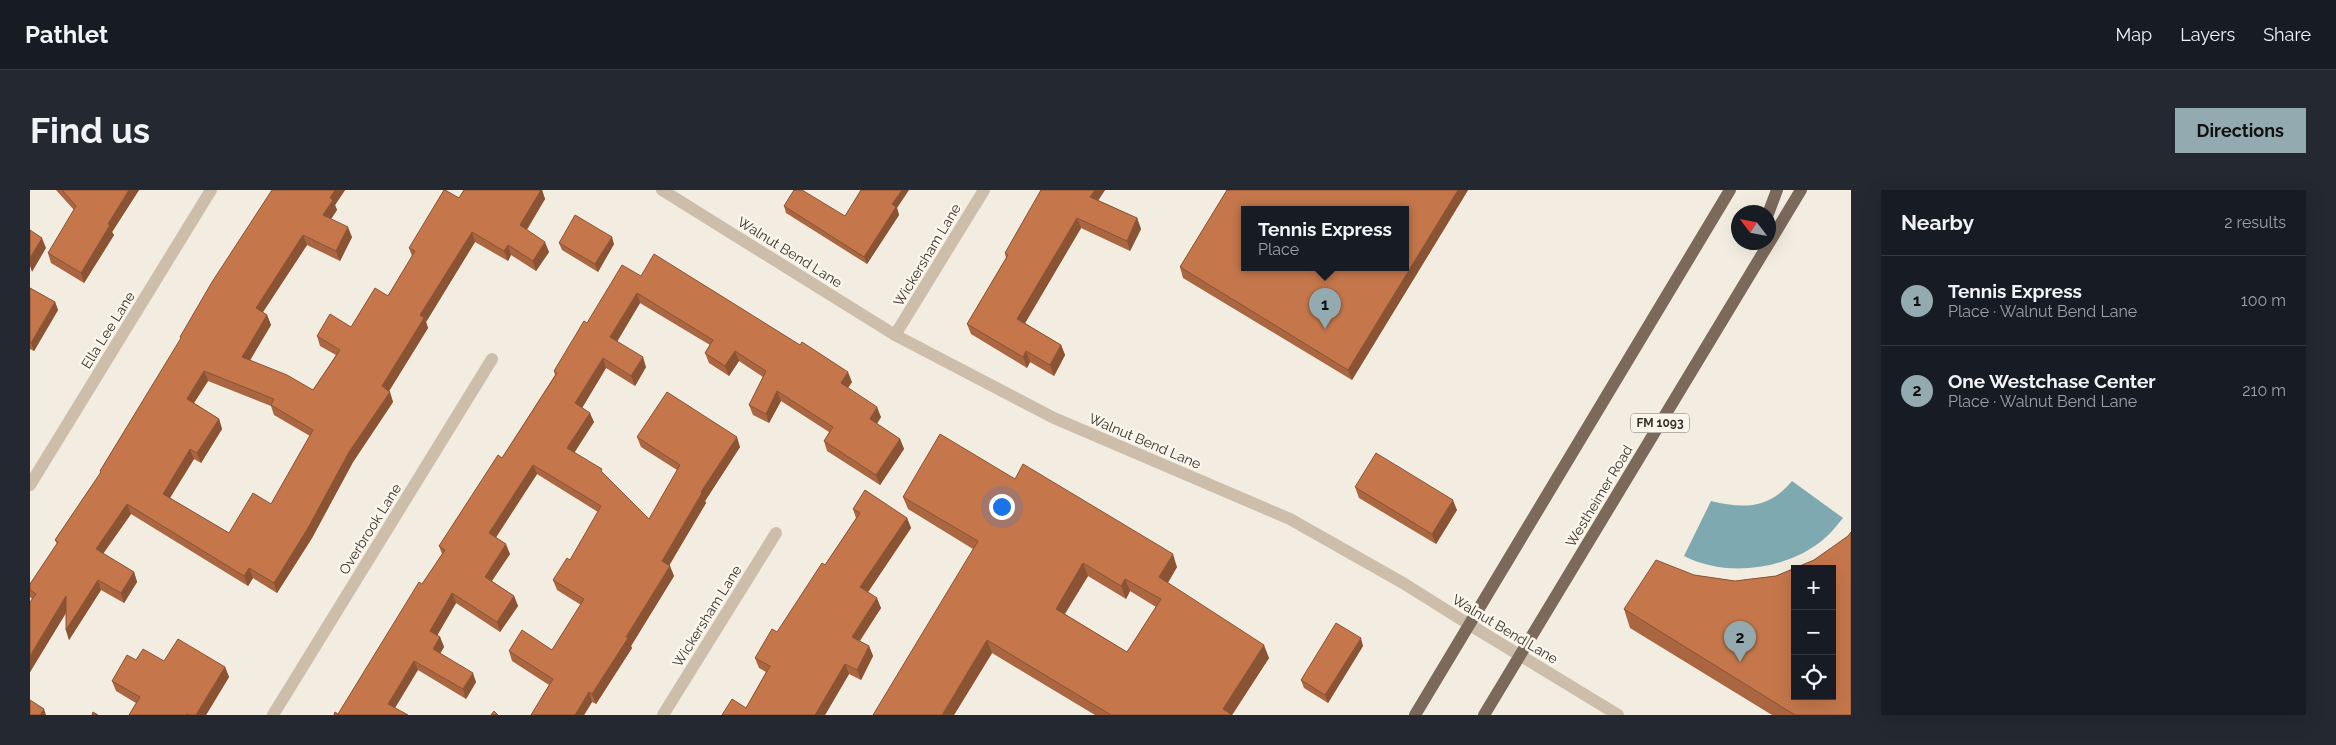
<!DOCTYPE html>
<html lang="en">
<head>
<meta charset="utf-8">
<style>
  body { margin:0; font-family:Raleway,sans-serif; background:#242831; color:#f1f3f6 }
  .controls { position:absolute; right:15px; bottom:15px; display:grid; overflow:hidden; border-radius:0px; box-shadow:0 5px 20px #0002 }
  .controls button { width:45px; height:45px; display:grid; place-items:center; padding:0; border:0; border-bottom:1px solid #363941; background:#171b24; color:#f1f3f6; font:25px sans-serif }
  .compass { position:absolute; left:1701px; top:15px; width:45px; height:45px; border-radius:50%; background:#171b24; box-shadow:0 5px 20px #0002; rotate:302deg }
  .you { position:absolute; left:971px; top:316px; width:18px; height:18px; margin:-12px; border:4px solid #fff; border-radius:50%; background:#1a73e8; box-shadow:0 0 0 8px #1a73e833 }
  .badge { display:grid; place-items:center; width:32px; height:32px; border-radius:50%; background:#92aab0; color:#111; font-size:16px; font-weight:700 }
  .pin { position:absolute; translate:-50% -41px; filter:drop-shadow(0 1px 2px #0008) }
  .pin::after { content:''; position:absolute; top:26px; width:18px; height:15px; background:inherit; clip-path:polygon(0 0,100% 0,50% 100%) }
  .popup { position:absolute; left:1211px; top:16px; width:168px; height:65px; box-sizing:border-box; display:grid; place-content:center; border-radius:0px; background:#171b24; filter:drop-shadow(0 1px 4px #0005); font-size:16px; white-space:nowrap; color:#9ea1a6 }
  .popup b { font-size:19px; color:#f1f3f6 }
  .popup::after { content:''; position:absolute; left:50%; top:100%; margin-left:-10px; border:10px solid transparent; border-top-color:#171b24 }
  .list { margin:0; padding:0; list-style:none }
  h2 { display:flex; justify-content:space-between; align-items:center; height:65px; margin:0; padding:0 20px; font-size:21px }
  h2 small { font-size:16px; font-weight:400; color:#9ea1a6 }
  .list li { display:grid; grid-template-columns:32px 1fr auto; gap:15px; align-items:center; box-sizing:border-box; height:90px; padding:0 20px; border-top:1px solid #363941 }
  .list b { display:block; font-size:19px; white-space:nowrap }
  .list p { margin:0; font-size:16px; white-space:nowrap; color:#9ea1a6 }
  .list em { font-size:16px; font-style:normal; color:#9ea1a6 }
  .icon { flex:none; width:28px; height:28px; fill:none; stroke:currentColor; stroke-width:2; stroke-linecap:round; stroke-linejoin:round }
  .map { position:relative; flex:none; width:1821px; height:525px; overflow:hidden; border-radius:0px }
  header { display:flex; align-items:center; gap:30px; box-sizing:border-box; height:70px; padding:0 25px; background:#171b24; border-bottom:1px solid #363941 }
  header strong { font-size:24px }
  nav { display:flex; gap:28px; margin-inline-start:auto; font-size:18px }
  .intro { display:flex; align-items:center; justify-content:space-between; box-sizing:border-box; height:120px; padding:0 30px }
  h1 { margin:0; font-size:35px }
  .button { padding:12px 22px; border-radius:0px; background:#92aab0; color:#111; font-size:18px; font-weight:700 }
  main { display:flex; gap:30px; padding:0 30px }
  aside { flex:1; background:#171b24; border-radius:0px; box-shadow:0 5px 20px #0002 }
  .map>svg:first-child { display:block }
  .water { fill:#7ea9b0 }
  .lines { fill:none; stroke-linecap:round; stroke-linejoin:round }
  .minor { stroke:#ccbeab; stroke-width:12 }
  .tertiary { stroke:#ccbeab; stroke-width:12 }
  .primary { stroke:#7b6a5c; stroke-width:12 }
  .wall { fill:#a96640; fill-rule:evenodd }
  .shaded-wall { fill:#8a5334 }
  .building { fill:#c5774b; stroke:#8a5334; fill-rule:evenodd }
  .labels { text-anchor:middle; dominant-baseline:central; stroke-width:5; stroke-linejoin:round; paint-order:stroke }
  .shield { fill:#faf6ec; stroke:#736c64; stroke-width:1 }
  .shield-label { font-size:12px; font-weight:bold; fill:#39312a }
  .street-label { font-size:14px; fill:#39312a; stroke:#faf6ec }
</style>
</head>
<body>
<header>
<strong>Pathlet</strong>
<nav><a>Map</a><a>Layers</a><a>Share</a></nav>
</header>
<div class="intro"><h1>Find us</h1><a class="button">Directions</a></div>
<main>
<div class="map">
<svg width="1821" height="525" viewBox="0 0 1821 525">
  <rect width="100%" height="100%" fill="#f3ece0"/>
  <path class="water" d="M 1762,291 L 1813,328 C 1807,335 1802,342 1795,348 C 1759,380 1696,388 1654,366 L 1681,311 C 1714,319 1739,319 1762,291 Z"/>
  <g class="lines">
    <g class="minor">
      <path d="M 632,0 L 865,145 L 1024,228 L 1260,329 L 1373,393 L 1440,435"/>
      <path d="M 865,145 L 954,0"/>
      <path d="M 0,295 L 181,0"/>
      <path d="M 243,525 L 462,169"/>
      <path d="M 633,525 L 746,343"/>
    </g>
    <path class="tertiary" d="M 1440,435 L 1588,525"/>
    <g class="primary">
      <path d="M 1738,24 L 1747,0"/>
      <path d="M 1385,525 L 1700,0"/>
      <path d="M 1454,525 L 1771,0"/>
    </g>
  </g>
  <g class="wall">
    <path d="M 26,0 L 109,0 L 82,42 L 84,45 L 54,93 L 21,73 L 18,63 L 44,20 Z"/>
    <path d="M 242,0 L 315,0 L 305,15 L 307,20 L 301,29 L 322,47 L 310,71 L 277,55 L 233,122 L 237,125 L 241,135 L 220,170 L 283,200 L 306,165 L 290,156 L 287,146 L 321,137 L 358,106 L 382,66 L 379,58 L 429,8 L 434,0 L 512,0 L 515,9 L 497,40 L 519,62 L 506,81 L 481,65 L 478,71 L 445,52 L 396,132 L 398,138 L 359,201 L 363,212 L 323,272 L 282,348 L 247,403 L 223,388 L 218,396 L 101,324 L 73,364 L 104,382 L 107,392 L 94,413 L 71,400 L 39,450 L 36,440 L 36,423 L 0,482 L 0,412 L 2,409 L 0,407 L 0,394 L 27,354 L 25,350 L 70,284 L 70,281 L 151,149 L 150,147 ZM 178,191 L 241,216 L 244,225 L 280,246 L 241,314 L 199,343 L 140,308 L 164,269 L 171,273 L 192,239 L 189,229 L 164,213 Z"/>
    <path d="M 1011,0 L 1075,0 L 1068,10 L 1107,28 L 1111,39 L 1100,61 L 1051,38 L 995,133 L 1031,155 L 1035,165 L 1024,186 L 1000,172 L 997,178 L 941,144 L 937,134 L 976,68 L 975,63 Z"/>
    <path d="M 1197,0 L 1438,0 L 1322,190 L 1153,88 L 1150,77 Z"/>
    <path d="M 754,16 L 815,26 L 867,18 L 869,25 L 837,74 L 756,23 Z"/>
    <path d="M 529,53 L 584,54 L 568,82 L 532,60 Z"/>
    <path d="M 611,86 L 822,192 L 818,198 L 851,227 L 847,234 L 870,249 L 874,259 L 850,295 L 797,261 L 794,251 L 799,242 L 751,211 L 739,233 L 723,225 L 719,215 L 733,187 L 709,171 L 699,186 L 679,173 L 675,163 L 680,155 L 610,113 L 587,151 L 616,177 L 605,196 L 576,178 L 552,218 L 564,232 L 544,262 L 574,284 L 619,329 L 647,280 L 611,257 L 607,247 L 710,257 L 675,311 L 676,313 L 639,375 L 644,386 L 601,456 L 602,458 L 566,514 L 562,512 L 554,525 L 501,525 L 519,495 L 482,471 L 479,461 L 522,460 L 551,415 L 527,400 L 523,390 L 540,370 L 568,322 L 507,284 L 466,347 L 480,364 L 462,391 L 484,406 L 488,416 L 470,442 L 426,413 L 407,445 L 410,447 L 414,457 L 410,463 L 446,492 L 436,509 L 388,480 L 308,524 L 412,364 L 409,356 L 472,268 L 525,185 L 524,181 L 557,133 Z"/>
    <path d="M 0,98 L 25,112 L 28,120 L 4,161 L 0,159 Z"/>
    <path d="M 985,289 L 1147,377 L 1138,393 L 1239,468 L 1202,525 L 1065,525 L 962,463 L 924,525 L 943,359 L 878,319 L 873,307 ZM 1058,386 L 1096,409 L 1100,401 L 1126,417 L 1097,462 L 1035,424 Z"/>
    <path d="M 1325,297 L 1427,320 L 1406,354 L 1329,308 Z"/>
    <path d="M 823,319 L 877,328 L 881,338 L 838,402 L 851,418 L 830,451 L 839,456 L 843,466 L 831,490 L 819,484 L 795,525 L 692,525 L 716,518 L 736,482 L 729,478 L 725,468 L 747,442 L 795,375 L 826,328 Z"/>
    <path d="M 1818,346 L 1821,525 L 1742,525 L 1600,438 L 1594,419 L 1664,385 L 1705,391 L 1746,386 L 1784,370 Z"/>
    <path d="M 1333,456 L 1298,513 L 1274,498 L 1271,490 Z"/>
    <path d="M 106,470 L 134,471 L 195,477 L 199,487 L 176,525 L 99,525 L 106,513 L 86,501 L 82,491 Z"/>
  </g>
  <g class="shaded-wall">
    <path d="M 99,0 L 109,0 L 82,42 L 84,45 L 54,93 L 51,83 L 78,34 Z"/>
    <path d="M 305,0 L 315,0 L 305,15 L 307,20 L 297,35 L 293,25 L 300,8 Z"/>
    <path d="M 511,0 L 512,0 L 515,9 L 493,45 L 490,35 Z"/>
    <path d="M 872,0 L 879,0 L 867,18 L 869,25 L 837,74 L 834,67 L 862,14 Z"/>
    <path d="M 1065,0 L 1075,0 L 1064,17 L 1060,7 Z"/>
    <path d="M 1428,0 L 1438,0 L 1322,190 L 1318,180 Z"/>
    <path d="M 1047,28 L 1051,38 L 991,140 L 987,129 Z"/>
    <path d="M 1107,28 L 1111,39 L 1100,61 L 1097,51 Z"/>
    <path d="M 318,37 L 322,47 L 310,71 L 306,61 Z"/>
    <path d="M 442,42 L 445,52 L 396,132 L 398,138 L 356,206 L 352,196 L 390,125 Z"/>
    <path d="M 273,45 L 277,55 L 229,128 L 226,118 Z"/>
    <path d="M 582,47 L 584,54 L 568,82 L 565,74 Z"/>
    <path d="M 12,48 L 16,58 L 2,82 L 0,76 L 0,68 Z"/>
    <path d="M 515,52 L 519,62 L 506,81 L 503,71 Z"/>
    <path d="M 478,55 L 481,65 L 478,71 L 474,61 Z"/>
    <path d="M 607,103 L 610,113 L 584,157 L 580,147 Z"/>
    <path d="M 25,112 L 28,120 L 4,161 L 1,153 Z"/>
    <path d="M 237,125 L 241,135 L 216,177 L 212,167 Z"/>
    <path d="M 1031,155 L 1035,165 L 1024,186 L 1020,175 Z"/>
    <path d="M 705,161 L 709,171 L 699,186 L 695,176 Z"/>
    <path d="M 996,161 L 1000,172 L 997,178 L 993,167 Z"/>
    <path d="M 613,167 L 616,177 L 605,196 L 601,186 Z"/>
    <path d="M 573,168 L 576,178 L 549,223 L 545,213 Z"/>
    <path d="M 174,181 L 178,191 L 160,219 L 157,209 Z"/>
    <path d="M 818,182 L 822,192 L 814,203 L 811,193 Z"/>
    <path d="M 747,201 L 751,211 L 739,233 L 736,224 Z"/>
    <path d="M 360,202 L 363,212 L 323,272 L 282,348 L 247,403 L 244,393 L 319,262 Z"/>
    <path d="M 847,217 L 851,227 L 843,239 L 840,229 Z"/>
    <path d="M 560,223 L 564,232 L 541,268 L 537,258 Z"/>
    <path d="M 189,229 L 192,239 L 171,273 L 167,263 Z"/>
    <path d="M 707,247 L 710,257 L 675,311 L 676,313 L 636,381 L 632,371 L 671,302 Z"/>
    <path d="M 870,249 L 874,259 L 850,295 L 846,285 Z"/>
    <path d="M 160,259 L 164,269 L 136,314 L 133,304 Z"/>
    <path d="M 503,275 L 507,284 L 463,352 L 459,343 Z"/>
    <path d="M 1423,310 L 1427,320 L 1406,354 L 1402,344 Z"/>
    <path d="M 97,314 L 101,324 L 69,369 L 66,359 Z"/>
    <path d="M 877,328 L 881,338 L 834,408 L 830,397 Z"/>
    <path d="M 476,354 L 480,364 L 458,396 L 455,387 Z"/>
    <path d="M 1143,364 L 1147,377 L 1133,400 L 1129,387 Z"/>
    <path d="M 1053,373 L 1058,386 L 1030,431 L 1026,419 Z"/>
    <path d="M 640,376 L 644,386 L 601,456 L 602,458 L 566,514 L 562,504 Z"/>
    <path d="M 219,378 L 223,388 L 218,396 L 214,386 Z"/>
    <path d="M 104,382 L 107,392 L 94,413 L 91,403 Z"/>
    <path d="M 1095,389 L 1100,401 L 1096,409 L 1091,396 Z"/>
    <path d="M 68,390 L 71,400 L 39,450 L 36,440 Z"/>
    <path d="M 422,403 L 426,413 L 404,451 L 400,441 Z"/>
    <path d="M 36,406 L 40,416 L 0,482 L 0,466 Z"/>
    <path d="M 484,406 L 488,416 L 470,442 L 467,432 Z"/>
    <path d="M 847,408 L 851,418 L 825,457 L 822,447 Z"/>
    <path d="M 410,447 L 414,457 L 407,469 L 403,459 Z"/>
    <path d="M 1331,448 L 1333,456 L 1298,513 L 1295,505 Z"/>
    <path d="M 957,450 L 962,463 L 924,525 L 912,525 Z"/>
    <path d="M 1234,455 L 1239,468 L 1202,525 L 1193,519 Z"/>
    <path d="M 839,456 L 843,466 L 831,490 L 827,480 Z"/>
    <path d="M 384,471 L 388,480 L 362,523 L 358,514 Z"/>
    <path d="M 815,474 L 819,484 L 795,525 L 785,525 Z"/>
    <path d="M 195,477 L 199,487 L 176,525 L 166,525 Z"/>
    <path d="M 443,483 L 446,492 L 436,509 L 433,499 Z"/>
    <path d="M 559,502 L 562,512 L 554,525 L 545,525 Z"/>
    <path d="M 14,519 L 16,525 L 10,525 Z"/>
  </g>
  <g class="building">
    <path d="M 32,0 L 99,0 L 78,34 L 80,35 L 51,83 L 18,63 L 46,16 Z"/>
    <path d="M 242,0 L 305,0 L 300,8 L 303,10 L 293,25 L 318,37 L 306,61 L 273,45 L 226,118 L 237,125 L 212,167 L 257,185 L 283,200 L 310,160 L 287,146 L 300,124 L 321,137 L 345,98 L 358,106 L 385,61 L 379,58 L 414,0 L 415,0 L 429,8 L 434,0 L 511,0 L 490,35 L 515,52 L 503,71 L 478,55 L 474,61 L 442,42 L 390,125 L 394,128 L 352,196 L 360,202 L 319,262 L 278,338 L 244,393 L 219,378 L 214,386 L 97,314 L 66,359 L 104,382 L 91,403 L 68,390 L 36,440 L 36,406 L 0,466 L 0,412 L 6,404 L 0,400 L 0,394 L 28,352 L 25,350 L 71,282 L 70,281 L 151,148 L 150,147 L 182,92 ZM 174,181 L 244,209 L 241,215 L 283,240 L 241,314 L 223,303 L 199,343 L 133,304 L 160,259 L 167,263 L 189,229 L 157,209 Z"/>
    <path d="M 764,0 L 772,0 L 815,26 L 831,0 L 872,0 L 862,14 L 866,17 L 834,67 L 754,16 Z"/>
    <path d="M 1011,0 L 1065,0 L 1060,7 L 1107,28 L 1097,51 L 1047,28 L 987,129 L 1031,155 L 1020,175 L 996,161 L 993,167 L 937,134 L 978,65 L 975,63 Z"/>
    <path d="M 1197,0 L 1428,0 L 1318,180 L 1150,77 ZM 1215,20 L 1375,20 L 1375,78 L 1215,78 Z"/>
    <path d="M 545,25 L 582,47 L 565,74 L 529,53 Z"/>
    <path d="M 0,40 L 12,48 L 0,68 Z"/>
    <path d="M 624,64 L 770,155 L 772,152 L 818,182 L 811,193 L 847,217 L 840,229 L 870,249 L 846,285 L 794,251 L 803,237 L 747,201 L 736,224 L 719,215 L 736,181 L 705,161 L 695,176 L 675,163 L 683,150 L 607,103 L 580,147 L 613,167 L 601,186 L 573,168 L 545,213 L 560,223 L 537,258 L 572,279 L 571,281 L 619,329 L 650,275 L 607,247 L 637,202 L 707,247 L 671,302 L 672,303 L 632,371 L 640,376 L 596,447 L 598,448 L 562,504 L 559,502 L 545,525 L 501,525 L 523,489 L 479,461 L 492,440 L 522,460 L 554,409 L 523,390 L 537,368 L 540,370 L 571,316 L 503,275 L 459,343 L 476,354 L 455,387 L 484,406 L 467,432 L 422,403 L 400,441 L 410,447 L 403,459 L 443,483 L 433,499 L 384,471 L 358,514 L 378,525 L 304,525 L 305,522 L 308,524 L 389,392 L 392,394 L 415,360 L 409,356 L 468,265 L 472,268 L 527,183 L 524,181 L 554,131 L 557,133 L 592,75 L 611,86 Z"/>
    <path d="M 0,98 L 25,112 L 1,153 L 0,153 Z"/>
    <path d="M 910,244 L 985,289 L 993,274 L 1143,364 L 1129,387 L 1234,455 L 1193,519 L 1202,525 L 1081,525 L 957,450 L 912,525 L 843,525 L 948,351 L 873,307 ZM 1053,373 L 1091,396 L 1095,389 L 1131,409 L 1097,462 L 1026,419 Z"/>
    <path d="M 1346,263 L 1423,310 L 1402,344 L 1325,297 Z"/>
    <path d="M 835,300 L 877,328 L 830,397 L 847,408 L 822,447 L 839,456 L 827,480 L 815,474 L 785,525 L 786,525 L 692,525 L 702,509 L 716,518 L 740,476 L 725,468 L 742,439 L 747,442 L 792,373 L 795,375 L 830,323 L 823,319 Z"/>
    <path d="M 1821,342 L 1821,525 L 1765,525 L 1594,419 L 1626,370 L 1664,385 L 1705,391 L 1746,386 L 1784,370 L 1818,346 ZM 1765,379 L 1802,379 L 1802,506 L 1765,506 Z"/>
    <path d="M 1306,433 L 1331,448 L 1295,505 L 1271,490 Z"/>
    <path d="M 148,449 L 195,477 L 166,525 L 159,525 L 157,524 L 156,525 L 99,525 L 110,507 L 82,491 L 97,465 L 106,470 L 113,459 L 134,471 Z"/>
    <path d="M 0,510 L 14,519 L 10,525 L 0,525 Z"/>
    <path d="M 464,521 L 468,525 L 461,525 Z"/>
    <path d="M 63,522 L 68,525 L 62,525 Z"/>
  </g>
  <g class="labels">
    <rect class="shield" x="1601" y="223.5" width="58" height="19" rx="4"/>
    <g class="shield-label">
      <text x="1630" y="233">FM 1093</text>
    </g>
    <g class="street-label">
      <text transform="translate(760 62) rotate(32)">Walnut Bend Lane</text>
      <text transform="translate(897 65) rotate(-59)">Wickersham Lane</text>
      <text transform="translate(78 140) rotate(-58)">Ella Lee Lane</text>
      <text transform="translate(1115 251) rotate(23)">Walnut Bend Lane</text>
      <text transform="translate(1569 306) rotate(-59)">Westheimer Road</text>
      <text transform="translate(340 339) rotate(-58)">Overbrook Lane</text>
      <text transform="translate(677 426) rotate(-58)">Wickersham Lane</text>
      <text transform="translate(1475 439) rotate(31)">Walnut Bend Lane</text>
    </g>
  </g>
</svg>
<div class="controls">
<button>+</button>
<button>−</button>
<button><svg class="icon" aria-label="locate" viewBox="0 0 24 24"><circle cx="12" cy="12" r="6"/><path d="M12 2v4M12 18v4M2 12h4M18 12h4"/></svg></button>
</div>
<svg class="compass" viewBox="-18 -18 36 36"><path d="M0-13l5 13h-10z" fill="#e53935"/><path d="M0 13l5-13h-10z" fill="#9ea1a6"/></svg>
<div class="you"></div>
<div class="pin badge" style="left:1295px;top:139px">1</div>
<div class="popup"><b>Tennis Express</b>Place</div>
<div class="pin badge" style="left:1710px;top:472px">2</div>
</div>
<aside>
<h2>Nearby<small>2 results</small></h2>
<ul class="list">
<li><span class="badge">1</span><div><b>Tennis Express</b><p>Place · Walnut Bend Lane</p></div><em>100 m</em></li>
<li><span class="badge">2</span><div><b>One Westchase Center</b><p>Place · Walnut Bend Lane</p></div><em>210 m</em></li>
</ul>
</aside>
</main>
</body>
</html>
